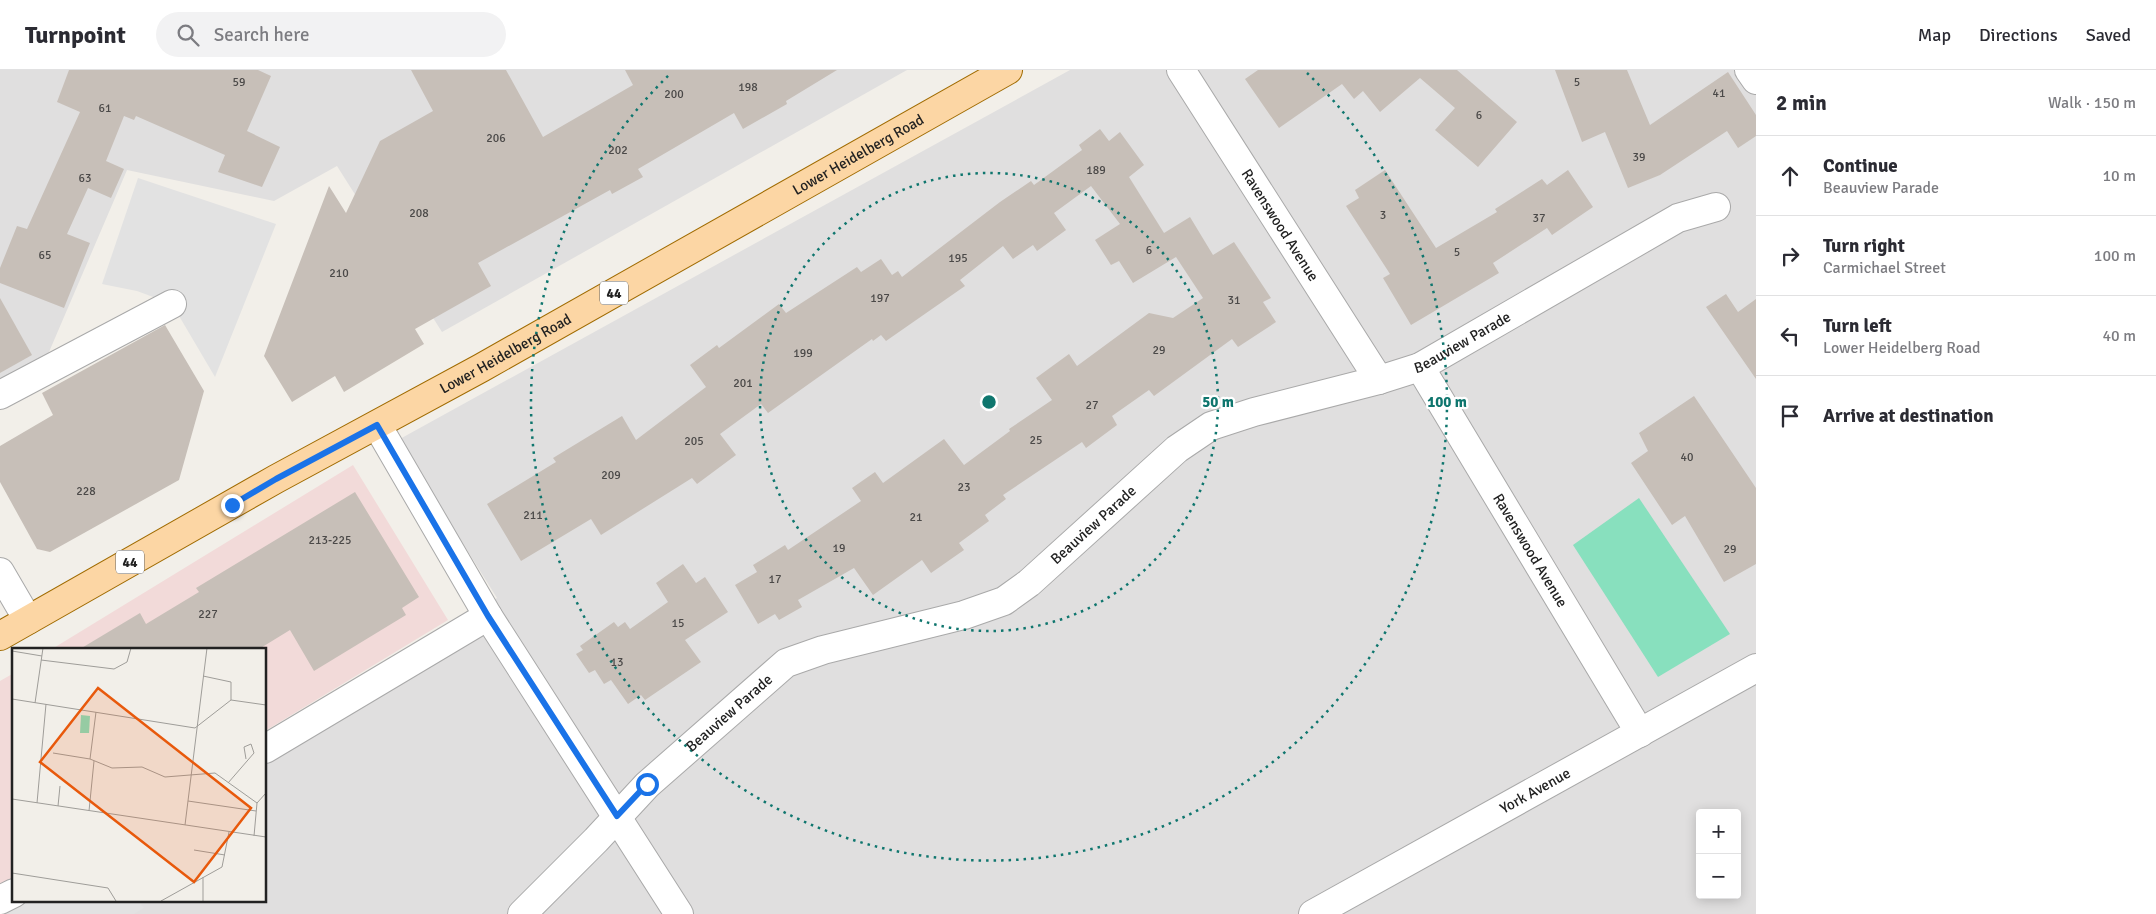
<!DOCTYPE html>
<html lang="en">
<head>
<meta charset="utf-8">
<style>
  body { margin:0; font-family:Signika,sans-serif; background:#f2f2f3; color:#2b2b33 }
  .controls { position:absolute; right:15px; bottom:15px; display:grid; overflow:hidden; border-radius:5px; box-shadow:0 2px 12px #0003 }
  .controls button { width:45px; height:45px; display:grid; place-items:center; padding:0; border:0; border-bottom:1px solid #e1e1e2; background:#fff; color:#2b2b33; font:25px sans-serif }
  .stop { position:absolute; width:15px; height:15px; margin:-11px; border:4px solid #1a73e8; border-radius:50%; background:#fff }
  .stop.end { background:#1a73e8; border-color:#fff; box-shadow:0 1px 5px #0008 }
  .list { margin:0; padding:0; list-style:none }
  h2 { display:flex; justify-content:space-between; align-items:center; height:65px; margin:0; padding:0 20px; font-size:21px }
  h2 small { font-size:16px; font-weight:400; color:#7c7c81 }
  .list li { display:grid; grid-template-columns:32px 1fr auto; gap:15px; align-items:center; box-sizing:border-box; height:80px; padding:0 20px; border-top:1px solid #e1e1e2 }
  .list b { display:block; font-size:19px; white-space:nowrap }
  .list p { margin:0; font-size:16px; white-space:nowrap; color:#7c7c81 }
  .list em { font-size:16px; font-style:normal; color:#7c7c81 }
  .icon { flex:none; width:28px; height:28px; fill:none; stroke:currentColor; stroke-width:2; stroke-linecap:round; stroke-linejoin:round }
  .map { position:relative; flex:none; width:1756px; height:844px; overflow:hidden }
  header { display:flex; align-items:center; gap:30px; box-sizing:border-box; height:70px; padding:0 25px; background:#fff; border-bottom:1px solid #e1e1e2 }
  header strong { font-size:24px }
  nav { display:flex; gap:28px; margin-inline-start:auto; font-size:18px }
  .search { width:350px; height:45px; background:#f2f2f3; display:flex; align-items:center; gap:12px; box-sizing:border-box; padding:0 18px; border-radius:28px; color:#7c7c81; font-size:19px }
  main { display:flex }
  aside { flex:1; background:#fff }
  .map>svg:first-child { display:block }
  .residential { fill:#e0dfdf; fill-rule:evenodd }
  .commercial { fill:#f2dad9 }
  .pitch { fill:#88e0be }
  .parking { fill:#e2e2e2 }
  .building { fill:#c7bfb8 }
  .lines { fill:none; stroke-linecap:round; stroke-linejoin:round }
  .minor-casing { stroke:#a9a9a9; stroke-width:30 }
  .major-casing { stroke:#a06b00; stroke-width:30 }
  .minor { stroke:#fff; stroke-width:28 }
  .major { stroke:#fcd6a4; stroke-width:28 }
  .route { stroke:#1a73e8; stroke-width:6 }
  .ring { fill:none; stroke:#0f766e; stroke-width:2.5; stroke-dasharray:2.5 5 }
  .labels { text-anchor:middle; dominant-baseline:central; stroke-width:4.5; stroke-linejoin:round; paint-order:stroke }
  .number-label { font-size:12px; fill:#4b4948 }
  .shield { fill:#fff; stroke:#646464; stroke-width:1 }
  .shield-label { font-size:14px; font-weight:bold; fill:#222 }
  .street-label { font-size:15px; fill:#222; stroke:#fff }
  .inset-road { fill:none; stroke:#9f9d99; stroke-width:1 }
  .view { fill:#e8590c; fill-opacity:0.15; stroke:#e8590c; stroke-width:2.5 }
  .inset-edge { fill:none; stroke:#222; stroke-width:2.5 }
  .centre { fill:#0f766e; stroke:#fff; stroke-width:2.5 }
  .ring-label { font-size:15px; text-anchor:middle; font-weight:bold; fill:#0f766e; stroke:#fff; stroke-width:4.5; stroke-linejoin:round; paint-order:stroke }
</style>
</head>
<body>
<header>
<strong>Turnpoint</strong>
<div class="search"><svg class="icon" aria-label="search" viewBox="0 0 24 24"><circle cx="10" cy="10" r="6"/><path d="M15 15l6 6"/></svg>Search here</div>
<nav><a>Map</a><a>Directions</a><a>Saved</a></nav>
</header>
<main>
<div class="map">
<svg width="1756" height="844" viewBox="0 0 1756 844">
  <rect width="100%" height="100%" fill="#f2efe9"/>
  <g class="residential">
    <path d="M 0,0 L 907,0 L 442,262 L 337,96 L 274,131 L 127,100 L 46,289 L 0,311 Z"/>
    <path d="M 1070,0 L 1756,0 L 1756,844 L 0,844 L 0,831 L 14,830 L 265,830 L 265,670 L 497,528 L 398,370 ZM 1700,743 L 1737,743 L 1737,825 L 1700,825 Z"/>
  </g>
  <g class="commercial">
    <path d="M 353,395 L 448,550 L 265,661 L 265,579 L 52,579 Z"/>
    <path d="M 14,603 L 14,814 L 0,823 L 0,611 Z"/>
  </g>
  <path class="pitch" d="M 1639,428 L 1730,564 L 1658,607 L 1573,475 Z"/>
  <g class="parking">
    <path d="M 138,108 L 276,154 L 215,307 L 172,234 L 137,221 L 102,214 Z"/>
    <path d="M 17,830 L 138,830 L 144,838 L 134,844 L 9,844 L 10,834 Z"/>
  </g>
  <g class="building">
    <path d="M 69,0 L 258,0 L 271,6 L 247,61 L 280,77 L 262,117 L 218,102 L 225,85 L 136,46 L 134,50 L 124,46 L 106,91 L 124,99 L 111,128 L 88,118 L 67,164 L 90,173 L 64,238 L 0,213 L 0,198 L 17,156 L 27,159 L 80,42 L 57,32 Z"/>
    <path d="M 411,0 L 506,0 L 543,67 L 633,15 L 625,0 L 837,0 L 786,31 L 787,34 L 743,59 L 734,43 L 638,99 L 643,107 L 612,124 L 610,120 L 478,193 L 491,216 L 415,259 L 424,274 L 344,322 L 335,306 L 292,332 L 264,286 L 329,116 L 346,143 L 380,71 L 433,41 Z"/>
    <path d="M 1258,0 L 1457,0 L 1517,52 L 1478,97 L 1435,60 L 1455,38 L 1420,8 L 1380,42 L 1363,21 L 1354,29 L 1342,14 L 1279,58 L 1245,9 Z"/>
    <path d="M 1555,0 L 1627,0 L 1650,55 L 1728,2 L 1756,45 L 1756,66 L 1738,78 L 1727,61 L 1660,105 L 1628,118 L 1605,62 L 1582,72 Z"/>
    <path d="M 1100,59 L 1109,71 L 1120,62 L 1144,95 L 1129,107 L 1164,163 L 1190,147 L 1213,185 L 1234,172 L 1271,228 L 1263,232 L 1276,252 L 1238,277 L 1232,269 L 1154,326 L 1149,320 L 1112,346 L 1117,355 L 1086,378 L 1082,372 L 1003,425 L 1006,429 L 985,445 L 989,451 L 959,473 L 964,480 L 931,503 L 922,490 L 873,525 L 854,498 L 798,530 L 802,537 L 779,550 L 775,544 L 758,554 L 735,515 L 757,502 L 753,495 L 785,475 L 788,480 L 861,431 L 852,418 L 875,402 L 883,413 L 944,369 L 964,395 L 1010,361 L 1009,359 L 1052,330 L 1036,308 L 1069,284 L 1077,296 L 1149,243 L 1173,248 L 1203,228 L 1176,187 L 1133,213 L 1119,191 L 1111,195 L 1095,170 L 1120,154 L 1091,116 L 1054,143 L 1066,160 L 1037,181 L 1033,175 L 1013,189 L 1003,176 L 960,210 L 965,216 L 886,271 L 881,265 L 873,271 L 872,269 L 768,343 L 761,334 L 720,364 L 736,385 L 697,414 L 692,408 L 601,465 L 591,449 L 521,491 L 487,434 L 556,392 L 553,388 L 622,346 L 636,370 L 706,317 L 690,295 L 717,275 L 719,278 L 779,234 L 786,243 L 857,197 L 861,202 L 881,189 L 892,205 L 898,201 L 902,207 L 1000,132 L 1031,111 L 1034,115 L 1082,80 L 1079,75 Z"/>
    <path d="M 1385,100 L 1436,178 L 1497,142 L 1495,139 L 1542,109 L 1547,115 L 1568,100 L 1593,137 L 1552,165 L 1547,158 L 1493,193 L 1499,203 L 1411,255 L 1383,208 L 1390,204 L 1346,136 L 1359,128 L 1355,120 Z"/>
    <path d="M 1726,224 L 1738,242 L 1756,229 L 1756,309 L 1706,237 Z"/>
    <path d="M 0,228 L 32,285 L 0,303 Z"/>
    <path d="M 165,255 L 204,321 L 179,410 L 50,482 L 37,479 L 0,412 L 0,376 L 53,345 L 42,323 Z"/>
    <path d="M 1694,326 L 1756,418 L 1756,494 L 1724,512 L 1685,446 L 1672,455 L 1631,393 L 1648,381 L 1639,363 Z"/>
    <path d="M 355,422 L 419,527 L 402,538 L 406,545 L 314,601 L 290,560 L 259,579 L 80,579 L 140,543 L 146,554 L 199,522 L 196,518 Z"/>
    <path d="M 683,494 L 696,513 L 705,507 L 728,542 L 685,570 L 701,592 L 645,630 L 641,625 L 628,634 L 611,610 L 604,614 L 595,600 L 589,603 L 576,584 L 583,580 L 580,576 L 614,552 L 618,557 L 625,552 L 630,559 L 668,532 L 656,513 Z"/>
  </g>
  <g class="lines">
    <g class="minor-casing">
      <g id="minor">
        <path id="s1" d="M 1181,0 L 1379,310"/>
        <path d="M 1749,0 L 1756,10"/>
        <path id="s2" d="M 1420,297 L 1640,663"/>
        <path d="M 0,325 L 172,234"/>
        <path d="M 377,355 L 488,546 L 679,844"/>
        <path d="M 0,502 L 28,550"/>
        <path d="M 265,679 L 488,546"/>
        <path d="M 0,830 L 14,823"/>
        <path id="s3" d="M 522,844 L 596,770 L 647,715 L 786,593 L 823,580 L 964,545 L 1004,531 L 1029,513 L 1177,379 L 1211,356 L 1254,342 L 1379,310 L 1420,297 L 1678,148 L 1716,137"/>
        <path id="s4" d="M 1313,844 L 1756,598"/>
      </g>
    </g>
    <g class="major-casing">
      <g id="major">
        <path id="s5" d="M 0,566 L 276,409 L 481,298 L 1008,0"/>
      </g>
    </g>
    <use href="#minor" class="minor"/>
    <use href="#major" class="major"/>
  </g>
  <g class="lines">
    <path class="route" d="M 232,435 L 276,409 L 377,355 L 488,546 L 617,746 L 647,714"/>
  </g>
  <g class="ring">
    <circle cx="989" cy="332" r="229"/>
    <path d="M1307 3A458 458 0 1 1 671 3"/>
  </g>
  <g class="labels">
    <g class="number-label">
      <text x="239" y="12">59</text>
      <text x="1577" y="12">5</text>
      <text x="748" y="17">198</text>
      <text x="1719" y="23">41</text>
      <text x="674" y="24">200</text>
      <text x="105" y="38">61</text>
      <text x="1479" y="45">6</text>
      <text x="496" y="68">206</text>
      <text x="618" y="80">202</text>
      <text x="1639" y="87">39</text>
      <text x="1096" y="100">189</text>
      <text x="85" y="108">63</text>
      <text x="419" y="143">208</text>
      <text x="1383" y="145">3</text>
      <text x="1539" y="148">37</text>
      <text x="1149" y="180">6</text>
      <text x="1457" y="182">5</text>
      <text x="45" y="185">65</text>
      <text x="958" y="188">195</text>
      <text x="339" y="203">210</text>
      <text x="880" y="228">197</text>
      <text x="1234" y="230">31</text>
      <text x="1159" y="280">29</text>
      <text x="803" y="283">199</text>
      <text x="743" y="313">201</text>
      <text x="1092" y="335">27</text>
      <text x="1036" y="370">25</text>
      <text x="694" y="371">205</text>
      <text x="1687" y="387">40</text>
      <text x="611" y="405">209</text>
      <text x="964" y="417">23</text>
      <text x="86" y="421">228</text>
      <text x="533" y="445">211</text>
      <text x="916" y="447">21</text>
      <text x="330" y="470">213-225</text>
      <text x="839" y="478">19</text>
      <text x="1730" y="479">29</text>
      <text x="775" y="509">17</text>
      <text x="208" y="544">227</text>
      <text x="678" y="553">15</text>
      <text x="617" y="592">13</text>
    </g>
    <g class="shield">
      <rect x="600" y="211.5" width="28" height="23" rx="4"/>
      <rect x="116" y="480.5" width="28" height="23" rx="4"/>
    </g>
    <g class="shield-label">
      <text x="614" y="223">44</text>
      <text x="130" y="492">44</text>
    </g>
    <g class="street-label">
      <text stroke="none"><textPath href="#s5" startOffset="984">Lower Heidelberg Road</textPath></text>
      <text stroke="none"><textPath href="#s1" startOffset="184">Ravenswood Avenue</textPath></text>
      <text stroke="none"><textPath href="#s3" startOffset="1129">Beauview Parade</textPath></text>
      <text stroke="none"><textPath href="#s5" startOffset="579">Lower Heidelberg Road</textPath></text>
      <text stroke="none"><textPath href="#s3" startOffset="709">Beauview Parade</textPath></text>
      <text stroke="none"><textPath href="#s2" startOffset="214">Ravenswood Avenue</textPath></text>
      <text stroke="none"><textPath href="#s3" startOffset="289">Beauview Parade</textPath></text>
      <text stroke="none"><textPath href="#s4" startOffset="254">York Avenue</textPath></text>
    </g>
  </g>
  <g transform="translate(12 578)">
    <rect width="254" height="254" fill="#f2efe9"/>
    <path d="M 69,67 L 78,68 L 77,85 L 68,85 Z" fill="#88e0be"/>
    <path class="inset-road" d="M 0,3 L 30,8M 29,12 L 102,21 L 115,14 L 119,0M 191,28 L 219,34 L 219,52M 0,51 L 183,80 L 219,52 L 254,57M 23,55 L 31,0M 41,105 L 78,111 L 100,120 L 130,119 L 153,129 L 203,125 L 245,155M 78,111 L 84,64M 216,135 L 242,105 L 239,96 L 232,99 L 234,111M 0,151 L 254,189M 176,153 L 244,163M 25,155 L 34,56M 46,158 L 48,138M 77,163 L 82,113M 173,177 L 195,0M 242,188 L 245,155 L 254,145M 182,202 L 213,207M 0,225 L 96,240 L 104,253M 149,253 L 210,219 L 217,184M 191,253 L 191,229"/>
    <path class="view" d="M 86,40 L 239,160 L 182,234 L 28,114 Z"/>
    <rect width="254" height="254" class="inset-edge"/>
  </g>
  <circle cx="989" cy="332" r="8" class="centre"/>
  <g class="ring-label">
    <text x="1218" y="337">50 m</text>
    <text x="1447" y="337">100 m</text>
  </g>
</svg>
<div class="controls">
<button>+</button>
<button>−</button>
</div>
<div class="stop" style="left:647px;top:714px"></div>
<div class="stop end" style="left:232px;top:435px"></div>
</div>
<aside>
<h2>2 min<small>Walk · 150 m</small></h2>
<ul class="list">
<li><svg class="icon" aria-label="ahead" viewBox="0 0 24 24"><path d="M12 20V5M6 11l6-6 6 6"/></svg><div><b>Continue</b><p>Beauview Parade</p></div><em>10 m</em></li>
<li><svg class="icon" aria-label="right" viewBox="0 0 24 24"><path d="M7 20v-9h11M14 6l5 5-5 5"/></svg><div><b>Turn right</b><p>Carmichael Street</p></div><em>100 m</em></li>
<li><svg class="icon" aria-label="left" viewBox="0 0 24 24"><path d="M17 20v-9H6M10 6l-5 5 5 5"/></svg><div><b>Turn left</b><p>Lower Heidelberg Road</p></div><em>40 m</em></li>
<li><svg class="icon" aria-label="arrive" viewBox="0 0 24 24"><path d="M6 21V4h12l-3 4 3 4H6"/></svg><div><b>Arrive at destination</b></div></li>
</ul>
</aside>
</main>
</body>
</html>
